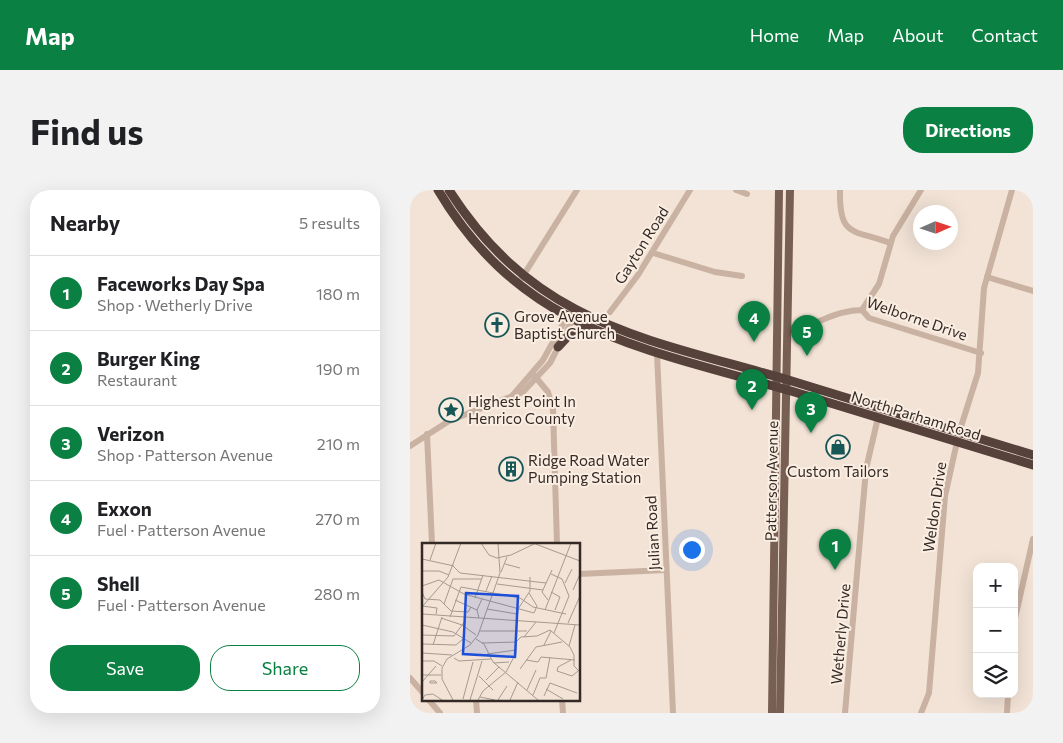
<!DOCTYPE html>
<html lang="en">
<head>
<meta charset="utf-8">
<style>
  body { margin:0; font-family:Commissioner,sans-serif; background:#f2f2f2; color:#202124 }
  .controls { position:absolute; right:15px; bottom:15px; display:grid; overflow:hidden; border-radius:10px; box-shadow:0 5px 20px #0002 }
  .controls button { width:45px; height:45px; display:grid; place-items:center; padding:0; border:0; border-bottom:1px solid #e0e0e0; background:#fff; color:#202124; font:25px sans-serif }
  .compass { position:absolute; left:503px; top:15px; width:45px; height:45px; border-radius:50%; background:#fff; box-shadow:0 5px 20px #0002; rotate:87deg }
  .you { position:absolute; left:281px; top:359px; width:18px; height:18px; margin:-12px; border:4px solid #fff; border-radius:50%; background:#1a73e8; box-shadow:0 0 0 8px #1a73e833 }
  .badge { display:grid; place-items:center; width:32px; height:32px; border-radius:50%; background:#0b8043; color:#fff; font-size:16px; font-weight:700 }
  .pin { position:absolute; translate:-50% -41px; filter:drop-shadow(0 1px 2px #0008) }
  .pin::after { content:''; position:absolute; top:26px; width:18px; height:15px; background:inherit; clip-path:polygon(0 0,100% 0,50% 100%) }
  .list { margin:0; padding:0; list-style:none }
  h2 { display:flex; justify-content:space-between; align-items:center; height:65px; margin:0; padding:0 20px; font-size:21px }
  h2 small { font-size:16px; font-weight:400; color:#757577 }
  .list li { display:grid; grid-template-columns:32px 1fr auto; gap:15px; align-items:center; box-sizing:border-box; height:75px; padding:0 20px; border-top:1px solid #e0e0e0 }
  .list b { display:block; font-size:19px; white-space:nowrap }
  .list p { margin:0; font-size:16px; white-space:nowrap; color:#757577 }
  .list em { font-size:16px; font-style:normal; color:#757577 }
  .actions { display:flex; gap:10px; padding:15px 20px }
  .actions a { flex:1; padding:11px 0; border:1px solid #0b8043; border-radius:20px; text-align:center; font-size:18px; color:#0b8043 }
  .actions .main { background:#0b8043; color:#fff }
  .icon { flex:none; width:28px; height:28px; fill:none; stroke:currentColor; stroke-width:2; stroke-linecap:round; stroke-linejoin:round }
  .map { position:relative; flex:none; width:623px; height:523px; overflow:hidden; border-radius:20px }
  header { display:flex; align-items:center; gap:30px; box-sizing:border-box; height:70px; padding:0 25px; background:#0b8043; color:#fff }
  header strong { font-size:24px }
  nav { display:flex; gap:28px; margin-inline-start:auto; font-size:18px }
  .intro { display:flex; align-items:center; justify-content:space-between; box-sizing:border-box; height:120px; padding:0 30px }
  h1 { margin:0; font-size:35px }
  .button { padding:12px 22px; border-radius:20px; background:#0b8043; color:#fff; font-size:18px; font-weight:700 }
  main { display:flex; gap:30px; padding:0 30px }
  aside { flex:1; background:#fff; border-radius:20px; box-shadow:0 5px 20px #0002 }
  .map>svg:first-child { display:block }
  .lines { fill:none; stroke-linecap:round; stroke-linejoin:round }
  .minor { stroke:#cab2a2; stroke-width:6 }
  .major { stroke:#785f54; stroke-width:8 }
  .highway { stroke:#56423b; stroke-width:9 }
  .labels { text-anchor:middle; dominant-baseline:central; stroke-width:4; stroke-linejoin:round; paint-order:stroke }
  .street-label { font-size:15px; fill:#342925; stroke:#faeee2 }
  .poi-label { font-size:15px; fill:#342925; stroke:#faeee2; text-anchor:start }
  .inset-road { fill:none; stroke:#a6998f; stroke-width:1 }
  .view { fill:#1d4ed8; fill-opacity:0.15; stroke:#1d4ed8; stroke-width:2.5 }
  .inset-edge { fill:none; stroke:#342925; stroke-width:2.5 }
</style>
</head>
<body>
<header>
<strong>Map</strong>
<nav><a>Home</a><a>Map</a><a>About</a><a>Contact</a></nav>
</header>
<div class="intro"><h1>Find us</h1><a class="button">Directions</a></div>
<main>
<aside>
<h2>Nearby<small>5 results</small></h2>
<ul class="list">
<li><span class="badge">1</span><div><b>Faceworks Day Spa</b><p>Shop · Wetherly Drive</p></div><em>180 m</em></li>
<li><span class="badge">2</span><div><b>Burger King</b><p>Restaurant</p></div><em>190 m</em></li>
<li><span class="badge">3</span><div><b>Verizon</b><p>Shop · Patterson Avenue</p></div><em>210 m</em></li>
<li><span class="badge">4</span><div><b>Exxon</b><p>Fuel · Patterson Avenue</p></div><em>270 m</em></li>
<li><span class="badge">5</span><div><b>Shell</b><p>Fuel · Patterson Avenue</p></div><em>280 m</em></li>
</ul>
<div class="actions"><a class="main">Save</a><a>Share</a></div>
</aside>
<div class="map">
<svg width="623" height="523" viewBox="0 0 623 523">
  <rect width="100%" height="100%" fill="#f2e3d6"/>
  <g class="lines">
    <g class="minor">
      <path d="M 326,0 L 337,4"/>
      <path d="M 430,0 C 429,48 443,39 480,53"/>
      <path d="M 243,63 L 305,82 L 332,86"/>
      <path d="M 577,87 L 623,101"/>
      <path d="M 108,94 L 167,0"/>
      <path d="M 452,120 L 469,94 L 483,46 L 511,0"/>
      <path d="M 200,122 L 228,85 L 280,0"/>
      <path d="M 377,138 C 403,139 423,120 452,120 L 459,128 L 571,163"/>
      <path d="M 247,163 L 263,523"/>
      <path d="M 123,184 L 138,202 L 143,219 L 147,354"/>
      <path d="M 102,206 L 133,170 L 159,123"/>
      <path d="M 17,244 L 22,354"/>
      <path d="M 0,256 L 39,231 L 113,202 L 140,173 L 165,125"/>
      <path d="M 169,384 L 256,380"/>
      <path d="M 604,433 L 623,349"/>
      <path d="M 0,488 L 14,504"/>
      <path d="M 18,509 L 30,523"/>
      <path d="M 66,509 L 67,523"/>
      <path d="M 152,509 L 153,523"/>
      <path d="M 435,523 L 456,279 L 470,219"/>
      <path d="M 511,523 L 519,503 L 535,306 L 549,243 L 568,183 L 574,98 L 602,0"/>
      <path d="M 597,523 L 598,504"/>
    </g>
    <g class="major">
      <path d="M 362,523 L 369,0"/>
      <path d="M 370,523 L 380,0"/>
    </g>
    <g class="highway">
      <path d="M 28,0 C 112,142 236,159 381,201 C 462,225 542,251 623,275"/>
      <path d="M 39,0 C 127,138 241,149 385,192 C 464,216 543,241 623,265"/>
      <path d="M 148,157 L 161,143 L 182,140"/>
    </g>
  </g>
  <defs>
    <g id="church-ring" transform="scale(1.25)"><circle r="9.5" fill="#faeee2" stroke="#185758" stroke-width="1.5"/><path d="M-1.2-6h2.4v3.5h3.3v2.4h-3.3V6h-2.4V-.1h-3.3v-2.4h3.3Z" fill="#185758"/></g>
    <g id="sight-ring" transform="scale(1.25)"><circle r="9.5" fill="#faeee2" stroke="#185758" stroke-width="1.5"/><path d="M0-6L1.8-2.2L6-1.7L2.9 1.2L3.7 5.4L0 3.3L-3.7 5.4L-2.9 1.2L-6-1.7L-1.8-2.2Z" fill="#185758"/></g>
    <g id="shop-ring" transform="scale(1.25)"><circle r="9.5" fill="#faeee2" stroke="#185758" stroke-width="1.5"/><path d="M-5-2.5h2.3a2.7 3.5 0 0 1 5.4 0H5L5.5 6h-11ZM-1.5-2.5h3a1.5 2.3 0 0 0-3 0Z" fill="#185758"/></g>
    <g id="building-ring" transform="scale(1.25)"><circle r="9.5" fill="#faeee2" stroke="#185758" stroke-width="1.5"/><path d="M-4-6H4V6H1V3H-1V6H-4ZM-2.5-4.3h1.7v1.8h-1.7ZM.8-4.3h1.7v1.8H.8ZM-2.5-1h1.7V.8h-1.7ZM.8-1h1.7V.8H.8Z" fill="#185758"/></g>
  </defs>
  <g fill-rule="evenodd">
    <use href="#church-ring" x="87" y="135"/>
    <use href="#sight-ring" x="41" y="220"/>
    <use href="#shop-ring" x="428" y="257"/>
    <use href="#building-ring" x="101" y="279"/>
  </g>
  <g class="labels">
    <g class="street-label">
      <text transform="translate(231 55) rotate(-58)">Gayton Road</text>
      <text transform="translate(507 128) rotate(19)">Welborne Drive</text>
      <text transform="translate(506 225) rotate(17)">North Parham Road</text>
      <text transform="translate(361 291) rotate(-89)">Patterson Avenue</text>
      <text transform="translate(524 317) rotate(-82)">Weldon Drive</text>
      <text transform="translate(242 343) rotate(-93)">Julian Road</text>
      <text transform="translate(430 444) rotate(-85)">Wetherly Drive</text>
    </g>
    <g class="poi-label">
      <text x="104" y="126">Grove Avenue<tspan x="104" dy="17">Baptist Church</tspan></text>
      <text x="58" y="211">Highest Point In<tspan x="58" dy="17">Henrico County</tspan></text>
      <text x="118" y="270">Ridge Road Water<tspan x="118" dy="17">Pumping Station</tspan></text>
      <text x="428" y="281" text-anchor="middle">Custom Tailors</text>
    </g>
  </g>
  <g transform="translate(12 353)">
    <rect width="158" height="158" fill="#f2e3d6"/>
    <path class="inset-road" d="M 59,0 L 67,12 L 75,15 L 89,12 L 112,1M 111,0 L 158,18M 0,16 L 32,23M 8,17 L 14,0M 83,21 L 98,25M 31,23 L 38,30 L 124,40M 1,28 L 17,28 L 27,32M 79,29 L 85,14M 129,31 L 140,36 L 147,53 L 132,90M 143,40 L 150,26M 75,41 L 121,47M 0,43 L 17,37 L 42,51 L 112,70 L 115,63 L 107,50M 151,47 L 158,31M 64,48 L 70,33M 0,49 L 3,56 L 18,57 L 29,68 L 46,69 L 49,64M 129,49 L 138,54 L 133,67M 53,55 L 61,32M 33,57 L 55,67M 126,57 L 120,49 L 130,27M 22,61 L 31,36 L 59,36M 0,63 L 15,65 L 14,71M 0,64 L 26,34 L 39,0M 65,66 L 95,71M 123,67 L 149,0M 0,71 L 158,82M 28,74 L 39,44 L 98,55 L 111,64 L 144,71M 19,75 L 40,82 L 54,92M 57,75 L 55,67 L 60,56M 95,77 L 96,66 L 108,48 L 108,34M 146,80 L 158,53M 0,82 L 31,89 L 49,100M 58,88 L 105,88M 0,92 L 32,93 L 43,78M 102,94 L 114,79M 54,96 L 62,101 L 71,119 L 116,157M 95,98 L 99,94 L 115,93 L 128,87 L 148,104 L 152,112 L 152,123 L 158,129M 60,100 L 95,99M 0,101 L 34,102 L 42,95M 11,102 L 20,74M 122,102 L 129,88M 147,103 L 153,82M 0,110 L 30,112M 65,111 L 94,107M 32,115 L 37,118 L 69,116M 104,117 L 116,119 L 119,114 L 153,117M 149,117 L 136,124 L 135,128 L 150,133 L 156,128M 0,118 L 12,118 L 20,123M 72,120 L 87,119M 98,126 L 114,104 L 140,99M 0,132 L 19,132M 57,133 L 71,147M 64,137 L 77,124M 8,138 L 13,138 L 15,140 L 8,140 ZM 0,139 L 14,123M 124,146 L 141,156M 105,147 L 114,127M 111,152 L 118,135 L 124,135 L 128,114M 122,153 L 128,140 L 155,150M 58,154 L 73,157M 41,156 L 51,119M 0,157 L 3,152 L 11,151 L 20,157M 31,157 L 20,136 L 20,125 L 25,116 L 48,102 L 56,92 L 78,30 L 76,0M 48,157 L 60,118M 56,157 L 61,148 L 84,129 L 94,110 L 94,100M 76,157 L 85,143M 88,157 L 96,139"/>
    <path class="view" d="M 44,50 L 96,53 L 93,114 L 41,111 Z"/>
    <rect width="158" height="158" class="inset-edge"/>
  </g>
</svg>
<div class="controls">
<button>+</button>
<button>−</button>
<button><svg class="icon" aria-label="layers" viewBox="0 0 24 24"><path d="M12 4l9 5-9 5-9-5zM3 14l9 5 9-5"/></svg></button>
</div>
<svg class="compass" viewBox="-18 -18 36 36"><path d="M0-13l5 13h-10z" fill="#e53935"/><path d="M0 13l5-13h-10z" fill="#757577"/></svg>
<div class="you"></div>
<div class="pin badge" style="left:425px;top:380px">1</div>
<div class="pin badge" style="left:342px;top:220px">2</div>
<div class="pin badge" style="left:401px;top:243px">3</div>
<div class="pin badge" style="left:344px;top:152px">4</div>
<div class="pin badge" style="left:397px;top:166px">5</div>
</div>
</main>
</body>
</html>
